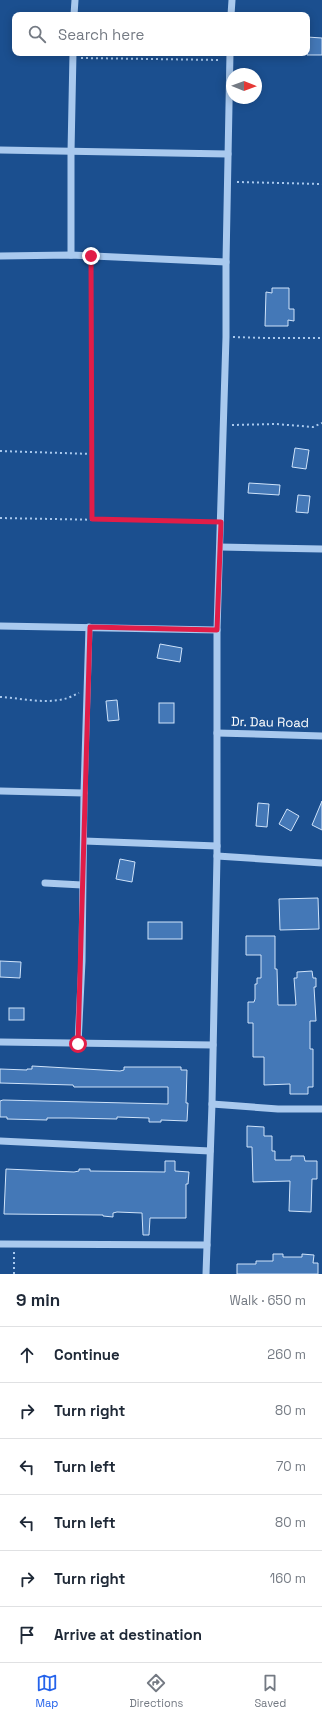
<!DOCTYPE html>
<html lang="en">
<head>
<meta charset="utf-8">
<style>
  body { margin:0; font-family:"Space Grotesk",sans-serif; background:#f2f2f3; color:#1f2937 }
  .compass { position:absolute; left:226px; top:68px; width:36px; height:36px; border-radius:50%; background:#fff; box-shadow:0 2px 10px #0003; rotate:91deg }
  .stop { position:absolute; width:12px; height:12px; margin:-9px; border:3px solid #e11d48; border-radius:50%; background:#fff }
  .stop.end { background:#e11d48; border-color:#fff; box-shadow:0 1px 4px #0008 }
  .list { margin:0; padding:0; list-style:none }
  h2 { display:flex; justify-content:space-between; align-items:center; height:52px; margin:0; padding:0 16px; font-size:17px }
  h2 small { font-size:13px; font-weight:400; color:#747a83 }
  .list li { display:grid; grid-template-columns:26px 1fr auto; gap:12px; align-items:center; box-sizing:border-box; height:56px; padding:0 16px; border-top:1px solid #e0e1e3 }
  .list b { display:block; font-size:15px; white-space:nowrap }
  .list em { font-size:13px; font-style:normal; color:#747a83 }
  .icon { flex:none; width:22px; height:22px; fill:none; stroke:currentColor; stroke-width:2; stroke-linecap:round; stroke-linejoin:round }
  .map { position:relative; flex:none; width:322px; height:1274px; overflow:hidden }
  .search { position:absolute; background:#fff; box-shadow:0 2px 10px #0003; left:12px; right:12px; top:12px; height:44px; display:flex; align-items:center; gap:10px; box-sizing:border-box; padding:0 14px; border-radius:8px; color:#747a83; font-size:15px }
  .sheet { height:388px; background:#fff }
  nav { display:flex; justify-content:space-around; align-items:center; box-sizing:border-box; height:56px; border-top:1px solid #e0e1e3; background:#fff; font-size:11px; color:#747a83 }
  nav a { display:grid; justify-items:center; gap:2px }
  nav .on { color:#2563eb }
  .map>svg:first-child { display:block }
  .building { fill:#4478b7; stroke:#cfe3fa }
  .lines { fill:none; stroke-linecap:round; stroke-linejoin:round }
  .path { stroke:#a9c9ee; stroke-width:2; stroke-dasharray:2 3; stroke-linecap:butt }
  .minor { stroke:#a9c9ee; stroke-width:7 }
  .route { stroke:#e11d48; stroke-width:5 }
  .labels { text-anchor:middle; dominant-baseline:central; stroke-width:4; stroke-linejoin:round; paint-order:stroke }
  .street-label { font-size:13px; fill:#fff; stroke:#1b4f8f }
</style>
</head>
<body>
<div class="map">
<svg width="322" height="1274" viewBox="0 0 322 1274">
  <rect width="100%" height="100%" fill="#1b4f8f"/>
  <g class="building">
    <path d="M 307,37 L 322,38 L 322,55 L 307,55 Z"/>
    <path d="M 272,288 L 289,288 L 289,309 L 294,309 L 294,321 L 288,320 L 288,326 L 265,326 L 266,292 L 272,293 Z"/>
    <path d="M 295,448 L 309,450 L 306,469 L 292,467 Z"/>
    <path d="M 249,483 L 280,485 L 279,495 L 248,493 Z"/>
    <path d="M 298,495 L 310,496 L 308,513 L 296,512 Z"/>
    <path d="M 160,644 L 182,648 L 180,662 L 157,658 Z"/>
    <path d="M 117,700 L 119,720 L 108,721 L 106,701 Z"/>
    <rect x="159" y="703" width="15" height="20"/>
    <path d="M 322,801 L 322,830 L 312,825 Z"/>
    <path d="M 258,803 L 269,804 L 267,827 L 256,826 Z"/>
    <path d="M 287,809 L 299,816 L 291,831 L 279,824 Z"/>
    <path d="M 120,859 L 135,862 L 132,882 L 116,879 Z"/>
    <path d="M 318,898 L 319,929 L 280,930 L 279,899 Z"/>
    <rect x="148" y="922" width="34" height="17"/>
    <path d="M 246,936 L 275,936 L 275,969 L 277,969 L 278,1005 L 296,1005 L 294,978 L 297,978 L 297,972 L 312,971 L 313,978 L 316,978 L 316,987 L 314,987 L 316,1021 L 310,1021 L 310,1049 L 313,1049 L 313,1087 L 308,1087 L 308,1094 L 290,1094 L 290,1084 L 264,1085 L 264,1057 L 253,1057 L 253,1023 L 248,1023 L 248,1002 L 254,1002 L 255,999 L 255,984 L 257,984 L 257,978 L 261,978 L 261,955 L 246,955 Z"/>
    <path d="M 0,961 L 21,962 L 20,978 L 0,977 Z"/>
    <rect x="9" y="1008" width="15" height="12"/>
    <path d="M 32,1066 L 120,1071 L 124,1070 L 124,1067 L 181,1067 L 181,1070 L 187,1070 L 186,1103 L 188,1103 L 187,1121 L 161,1120 L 161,1122 L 149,1122 L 149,1118 L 117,1117 L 117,1119 L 70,1118 L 47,1118 L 47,1120 L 7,1119 L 7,1117 L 0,1117 L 0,1101 L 3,1100 L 168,1104 L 168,1087 L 74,1087 L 73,1085 L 0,1083 L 0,1069 L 27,1070 L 27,1069 L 32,1069 Z"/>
    <path d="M 247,1126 L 264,1127 L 264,1136 L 272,1136 L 272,1151 L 275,1151 L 275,1160 L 291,1160 L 291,1156 L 304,1156 L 305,1161 L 317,1161 L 317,1179 L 312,1179 L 311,1212 L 289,1211 L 290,1181 L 253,1182 L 252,1147 L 247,1147 Z"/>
    <path d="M 165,1161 L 175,1161 L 175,1171 L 189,1172 L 188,1184 L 186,1184 L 186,1218 L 150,1218 L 149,1235 L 143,1235 L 142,1213 L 117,1212 L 113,1213 L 113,1217 L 103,1216 L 103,1215 L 4,1214 L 6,1169 L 74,1172 L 79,1171 L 79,1169 L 90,1169 L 90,1171 L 165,1172 Z"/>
    <path d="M 273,1254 L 283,1254 L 283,1257 L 302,1257 L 302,1254 L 314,1255 L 313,1263 L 318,1263 L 318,1274 L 237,1274 L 237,1264 L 256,1264 L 256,1261 L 273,1261 Z"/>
  </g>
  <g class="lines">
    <g class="path">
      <path d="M 81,58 L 221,60"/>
      <path d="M 237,182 L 322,184"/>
      <path d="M 91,264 L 92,519"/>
      <path d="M 233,337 L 265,338 L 322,338"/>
      <path d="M 232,425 L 276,424 L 313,427 L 322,423"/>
      <path d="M 0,451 L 92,454"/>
      <path d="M 0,518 L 212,522"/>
      <path d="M 0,697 C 21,698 43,704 64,699 C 69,698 74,695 79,693"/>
      <path d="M 14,1274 L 14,1251"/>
    </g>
    <g class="minor">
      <path d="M 74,15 L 75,0"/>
      <path d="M 231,15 L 232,0"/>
      <path d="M 0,150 L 228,154"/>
      <path d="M 71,255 L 71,152 L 73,53"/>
      <path d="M 0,256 L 71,255 L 226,262"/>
      <path d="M 220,547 L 322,549"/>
      <path d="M 0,626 L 217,630"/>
      <path d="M 217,733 L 322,736"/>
      <path d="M 0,791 L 84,793 L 82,961 L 78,1044"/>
      <path d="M 84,793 L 89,627"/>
      <path d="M 84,841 L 217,846"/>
      <path d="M 217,856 L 322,863"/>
      <path d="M 45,883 L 82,885"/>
      <path d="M 0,1042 L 213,1045"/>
      <path d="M 212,1104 L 278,1109 L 322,1109"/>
      <path d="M 0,1141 L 210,1151"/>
      <path d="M 0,1244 L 207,1245"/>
      <path d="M 206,1274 L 212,1104 L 217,856 L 217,630 L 226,337 L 226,262 L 230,53"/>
    </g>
  </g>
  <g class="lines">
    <path class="route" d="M 78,1044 L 90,627 L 217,630 L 221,522 L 92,519 L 91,256"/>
  </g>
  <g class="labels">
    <g class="street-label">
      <text transform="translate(270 722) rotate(1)">Dr. Dau Road</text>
    </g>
  </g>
</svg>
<svg class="compass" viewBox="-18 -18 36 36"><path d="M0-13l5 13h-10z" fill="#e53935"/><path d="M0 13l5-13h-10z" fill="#747a83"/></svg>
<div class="stop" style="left:78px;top:1044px"></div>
<div class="stop end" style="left:91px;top:256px"></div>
<div class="search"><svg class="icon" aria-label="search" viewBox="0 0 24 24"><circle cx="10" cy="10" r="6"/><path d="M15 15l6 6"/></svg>Search here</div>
</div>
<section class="sheet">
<h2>9 min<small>Walk · 650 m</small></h2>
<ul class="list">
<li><svg class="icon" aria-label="ahead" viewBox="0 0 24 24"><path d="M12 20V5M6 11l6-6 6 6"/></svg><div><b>Continue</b></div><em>260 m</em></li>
<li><svg class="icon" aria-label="right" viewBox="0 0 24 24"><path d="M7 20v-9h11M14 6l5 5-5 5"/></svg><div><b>Turn right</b></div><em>80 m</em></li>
<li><svg class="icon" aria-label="left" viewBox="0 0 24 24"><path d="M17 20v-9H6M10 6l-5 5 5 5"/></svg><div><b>Turn left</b></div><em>70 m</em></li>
<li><svg class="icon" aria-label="left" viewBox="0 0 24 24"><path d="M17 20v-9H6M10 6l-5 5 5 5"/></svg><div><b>Turn left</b></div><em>80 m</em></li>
<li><svg class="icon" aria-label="right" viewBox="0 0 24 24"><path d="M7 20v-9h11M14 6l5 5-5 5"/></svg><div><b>Turn right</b></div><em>160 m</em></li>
<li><svg class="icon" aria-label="arrive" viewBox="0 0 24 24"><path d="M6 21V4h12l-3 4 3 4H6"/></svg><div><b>Arrive at destination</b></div></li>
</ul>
</section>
<nav>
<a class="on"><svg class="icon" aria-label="map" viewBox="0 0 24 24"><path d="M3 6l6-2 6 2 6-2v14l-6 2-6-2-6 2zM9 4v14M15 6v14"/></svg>Map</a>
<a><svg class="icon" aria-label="directions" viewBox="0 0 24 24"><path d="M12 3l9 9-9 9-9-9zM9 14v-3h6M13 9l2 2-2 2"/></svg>Directions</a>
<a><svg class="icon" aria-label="saved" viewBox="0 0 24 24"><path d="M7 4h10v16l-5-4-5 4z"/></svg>Saved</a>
</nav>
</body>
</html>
